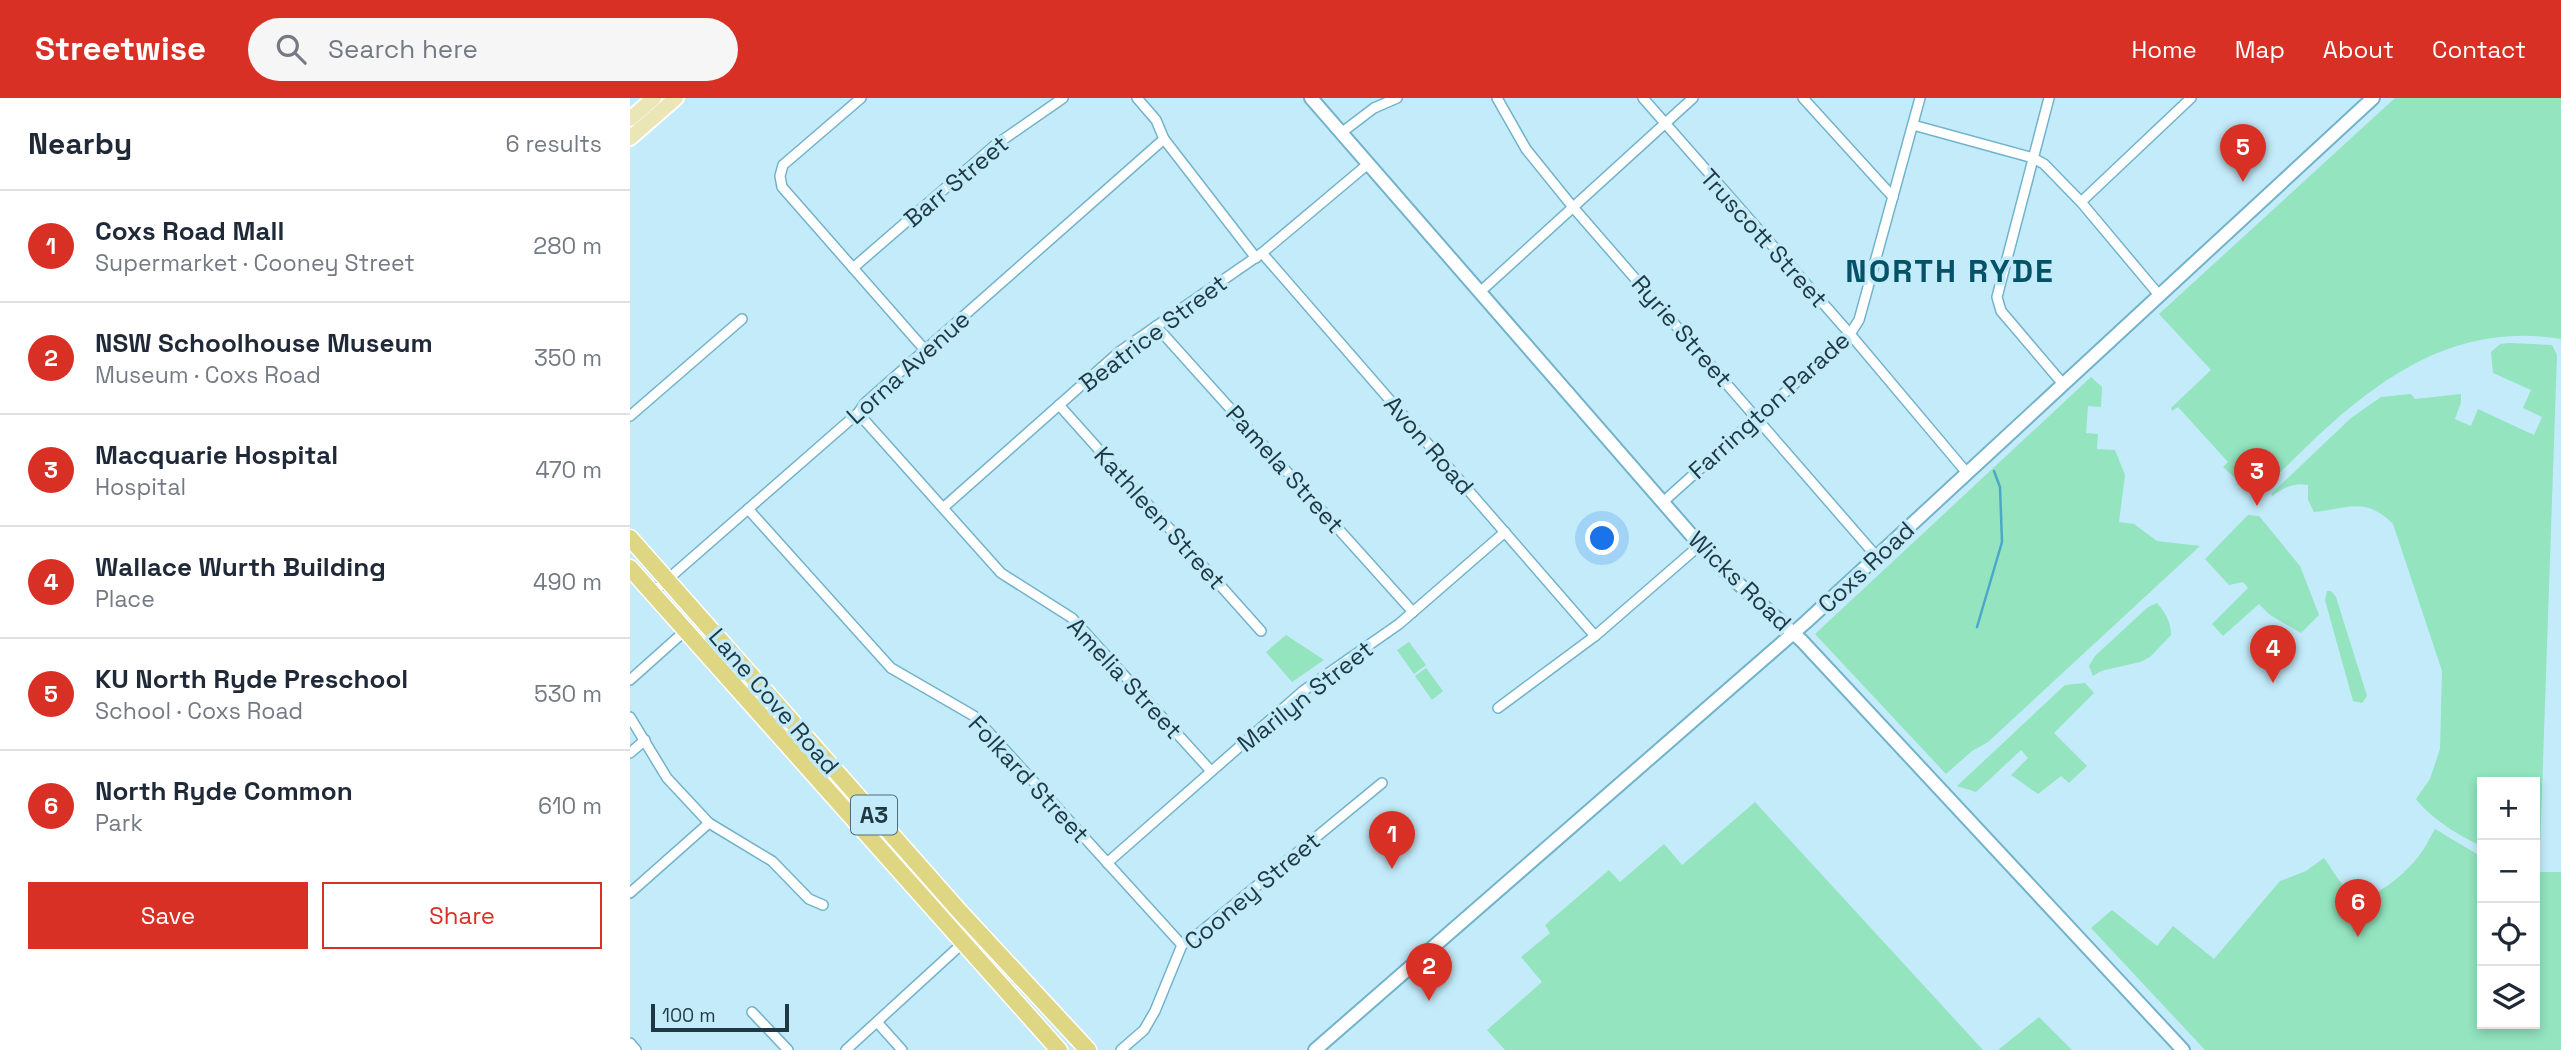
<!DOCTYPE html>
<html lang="en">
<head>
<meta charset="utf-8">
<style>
  body { margin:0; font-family:"Space Grotesk",sans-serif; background:#f6f6f7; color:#1f2937 }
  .controls { position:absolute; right:21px; bottom:21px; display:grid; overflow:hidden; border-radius:0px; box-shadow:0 4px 10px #0003 }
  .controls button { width:63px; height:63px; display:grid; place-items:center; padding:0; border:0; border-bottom:2px solid #e0e1e3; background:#fff; color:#1f2937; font:35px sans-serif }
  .scale { position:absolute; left:21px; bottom:18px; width:138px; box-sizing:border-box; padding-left:7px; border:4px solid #1e3943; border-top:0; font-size:19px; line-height:24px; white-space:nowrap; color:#1e3943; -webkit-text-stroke:5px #c4ebfa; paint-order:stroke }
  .you { position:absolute; left:973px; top:441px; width:24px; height:24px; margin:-18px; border:5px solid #fff; border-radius:50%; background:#1a73e8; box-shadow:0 0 0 10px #1a73e833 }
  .badge { display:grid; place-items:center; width:46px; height:46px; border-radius:50%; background:#d93025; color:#fff; font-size:23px; font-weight:700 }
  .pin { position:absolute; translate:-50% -58px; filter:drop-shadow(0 2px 4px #0008) }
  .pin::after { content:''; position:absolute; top:37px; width:24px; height:21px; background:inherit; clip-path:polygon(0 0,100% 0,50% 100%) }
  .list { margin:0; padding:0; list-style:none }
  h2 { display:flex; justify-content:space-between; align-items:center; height:91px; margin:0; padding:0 28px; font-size:30px }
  h2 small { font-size:23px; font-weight:400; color:#747a83 }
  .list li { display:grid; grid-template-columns:46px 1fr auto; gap:21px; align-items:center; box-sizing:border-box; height:112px; padding:0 28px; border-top:2px solid #e0e1e3 }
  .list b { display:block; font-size:26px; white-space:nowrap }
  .list p { margin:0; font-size:23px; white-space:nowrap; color:#747a83 }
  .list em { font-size:23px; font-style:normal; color:#747a83 }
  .actions { display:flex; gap:14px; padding:21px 28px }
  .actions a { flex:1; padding:16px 0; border:2px solid #d93025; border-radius:0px; text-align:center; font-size:24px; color:#d93025 }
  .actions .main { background:#d93025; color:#fff }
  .icon { flex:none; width:38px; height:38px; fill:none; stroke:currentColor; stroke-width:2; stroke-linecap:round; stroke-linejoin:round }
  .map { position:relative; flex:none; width:1931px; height:952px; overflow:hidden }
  header { display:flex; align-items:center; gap:42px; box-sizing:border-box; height:98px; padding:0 35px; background:#d93025; color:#fff }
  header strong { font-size:33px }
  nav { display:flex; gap:38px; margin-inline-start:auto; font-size:24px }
  .search { width:490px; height:63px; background:#f6f6f7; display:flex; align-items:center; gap:18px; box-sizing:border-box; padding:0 24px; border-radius:38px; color:#747a83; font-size:26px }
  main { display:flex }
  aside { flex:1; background:#fff }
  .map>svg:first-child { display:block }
  .green { fill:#93e4bf }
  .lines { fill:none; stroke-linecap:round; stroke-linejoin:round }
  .stream { stroke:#4ca8c8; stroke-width:2.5 }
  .street-casing { stroke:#72b3cc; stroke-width:12 }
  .secondary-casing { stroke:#72b3cc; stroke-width:16 }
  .primary-casing { stroke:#fff; stroke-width:18 }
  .highway-casing { stroke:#fff; stroke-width:19 }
  .street { stroke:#fff; stroke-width:9 }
  .secondary { stroke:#fff; stroke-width:12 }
  .primary { stroke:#ebe6b5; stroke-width:14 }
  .highway { stroke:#ded683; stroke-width:16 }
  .labels { text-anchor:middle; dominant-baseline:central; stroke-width:7; stroke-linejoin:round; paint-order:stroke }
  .shield { fill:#c4ebfa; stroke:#506e7a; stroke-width:2 }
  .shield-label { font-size:23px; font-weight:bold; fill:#1e3943 }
  .street-label { font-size:24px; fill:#1e3943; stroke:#c4ebfa }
  .district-label { font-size:32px; font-weight:bold; letter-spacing:2px; fill:#035268; stroke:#c4ebfa }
</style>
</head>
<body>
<header>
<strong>Streetwise</strong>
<div class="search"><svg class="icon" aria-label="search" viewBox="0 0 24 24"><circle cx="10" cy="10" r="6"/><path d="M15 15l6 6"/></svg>Search here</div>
<nav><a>Home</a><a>Map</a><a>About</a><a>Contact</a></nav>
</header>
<main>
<aside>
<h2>Nearby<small>6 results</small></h2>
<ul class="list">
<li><span class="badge">1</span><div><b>Coxs Road Mall</b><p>Supermarket · Cooney Street</p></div><em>280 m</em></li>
<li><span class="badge">2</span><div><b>NSW Schoolhouse Museum</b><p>Museum · Coxs Road</p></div><em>350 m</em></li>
<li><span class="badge">3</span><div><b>Macquarie Hospital</b><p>Hospital</p></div><em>470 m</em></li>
<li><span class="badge">4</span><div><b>Wallace Wurth Building</b><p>Place</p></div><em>490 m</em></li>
<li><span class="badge">5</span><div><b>KU North Ryde Preschool</b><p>School · Coxs Road</p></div><em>530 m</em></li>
<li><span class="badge">6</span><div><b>North Ryde Common</b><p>Park</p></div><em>610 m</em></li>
</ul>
<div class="actions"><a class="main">Save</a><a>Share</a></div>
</aside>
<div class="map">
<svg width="1931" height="952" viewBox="0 0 1931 952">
  <rect width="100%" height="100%" fill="#c4ebfa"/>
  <g class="green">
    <path d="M 1765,0 L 1931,0 L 1931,241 C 1839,226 1769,266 1702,325 C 1678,346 1656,370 1632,391 L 1618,392 L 1593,369 L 1598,364 L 1548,309 L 1542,313 L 1541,310 L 1581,272 L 1529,216 Z"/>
    <path d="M 1880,245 L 1922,247 L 1927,257 L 1910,751 L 1905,762 L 1905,684 L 1852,684 L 1852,748 C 1832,740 1799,719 1786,701 L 1800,681 L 1810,651 L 1812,573 L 1763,426 C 1736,398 1717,411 1684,414 L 1678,402 L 1678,387 C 1664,384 1654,390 1642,398 L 1641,396 L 1721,320 L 1751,299 L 1781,296 L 1785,301 L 1831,296 L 1831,304 L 1825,321 L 1841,328 L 1848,311 L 1850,312 L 1904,337 L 1912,319 L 1893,310 L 1901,292 L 1863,275 L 1861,254 L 1870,246 Z"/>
    <path d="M 1461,279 L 1472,289 L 1471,309 L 1458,308 L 1456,335 L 1468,336 L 1467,351 L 1485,352 L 1495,377 L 1489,424 L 1504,426 L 1527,443 L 1570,448 L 1358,644 L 1342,653 L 1316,676 L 1185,536 Z"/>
    <path d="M 1618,417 L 1629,418 L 1670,468 L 1689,517 L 1671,535 L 1640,517 L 1629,506 L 1593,538 L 1582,526 L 1618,490 L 1613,484 L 1599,487 L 1575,461 Z"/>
    <path d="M 1697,493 L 1701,493 L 1706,499 L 1737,598 L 1732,605 L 1723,603 L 1695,502 Z"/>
    <path d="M 1527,505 C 1535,514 1541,524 1541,537 L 1520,559 L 1510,564 L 1471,573 L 1463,578 L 1459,568 L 1465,558 L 1518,509 Z"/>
    <path d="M 656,537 L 694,562 L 662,584 L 636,554 Z"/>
    <path d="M 779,544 L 796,567 L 784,576 L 767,552 Z"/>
    <path d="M 796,570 L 813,593 L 802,602 L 785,578 Z"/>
    <path d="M 1455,585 L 1464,595 L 1424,635 L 1457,668 L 1439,685 L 1431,678 L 1408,696 L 1381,677 L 1398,660 L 1391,652 L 1346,694 L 1327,688 L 1435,587 Z"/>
    <path d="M 1125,704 L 1353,952 L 875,952 L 857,932 L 912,884 L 891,859 L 920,835 L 915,827 L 979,772 L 990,784 L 1034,746 L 1052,767 Z"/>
    <path d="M 1805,731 L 1852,759 L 1852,926 L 1905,926 L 1905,774 L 1931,774 L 1931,952 L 1575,952 L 1461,830 L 1482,812 L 1527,848 L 1543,828 L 1584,861 L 1650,783 L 1676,773 L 1694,760 C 1702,771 1710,786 1721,795 C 1740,810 1780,771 1791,755 C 1796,748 1800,739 1805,731 Z"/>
    <path d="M 1409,919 L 1442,952 L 1368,952 Z"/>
  </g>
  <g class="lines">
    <path class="stream" d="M 1347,529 L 1372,444 L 1370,389 L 1364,373"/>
    <g class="street-casing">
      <g id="street">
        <path d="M 231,0 L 153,67 L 150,78 L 152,89 L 295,252"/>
        <path d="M 507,0 L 526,22 L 534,41 L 626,160"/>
        <path d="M 867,0 L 896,51 L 942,108 L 1247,459"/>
        <path d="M 1013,0 L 1220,236 L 1337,375"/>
        <path d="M 1173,0 L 1263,99"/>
        <path d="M 1419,0 L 1367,199 L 1371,213 L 1433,286"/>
        <path d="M 1283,27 L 1403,60 L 1414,66 L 1451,104 L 1529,197"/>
        <path d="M 711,35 L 744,10 L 767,0"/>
        <path d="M 1451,104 L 1561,0"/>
        <path d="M 632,155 L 965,538"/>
        <path d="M 223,170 L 364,48 L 433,0"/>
        <path d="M 850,194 L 1063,0"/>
        <path d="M 526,228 L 783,514"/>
        <path d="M 429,307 L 631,533"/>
        <path d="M 228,315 L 371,475 L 442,520 L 581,673"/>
        <path d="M 0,318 L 112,221"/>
        <path d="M 1033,404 L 1220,236 L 1229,222 L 1290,0"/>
        <path d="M 314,409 L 489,254 L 632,155 L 738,66"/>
        <path d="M 118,411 L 261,570 L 344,618 L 552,847"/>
        <path d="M 22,495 L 228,315 L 235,305 L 534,41"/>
        <path d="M 0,582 L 56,532"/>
        <path d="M 868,610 L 965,538 L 1070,447"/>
        <path d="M 0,619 L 37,680 L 79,725 L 142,763 L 179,801 L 193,807"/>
        <path d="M 0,655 L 15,642"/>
        <path d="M 477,765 L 673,593 L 769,526 L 875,434"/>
        <path d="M 0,795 L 79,725"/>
        <path d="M 122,914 L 158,952"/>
        <path d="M 247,924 L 272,952"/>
        <path d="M 0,945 L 6,952"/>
        <path d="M 216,952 L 334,844"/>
        <path d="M 491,952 L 514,932 L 525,913 L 552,847 L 567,837 L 752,685"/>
      </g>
    </g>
    <g class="secondary-casing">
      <g id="secondary">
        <path d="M 681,0 L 1070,447 L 1101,479 L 1172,543 L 1553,952"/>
        <path d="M 685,952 L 1176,524 L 1743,0"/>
      </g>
    </g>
    <g class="primary-casing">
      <g id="primary">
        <path d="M 0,21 L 24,0"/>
        <path d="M 0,40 L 46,0"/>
      </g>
    </g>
    <g class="highway-casing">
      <g id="highway">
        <path d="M 0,440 L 331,815 L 458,952"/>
        <path d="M 0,470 L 429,952"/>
      </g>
    </g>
    <use href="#street" class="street"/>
    <use href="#secondary" class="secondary"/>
    <use href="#primary" class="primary"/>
    <use href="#highway" class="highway"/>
  </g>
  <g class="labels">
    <rect class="shield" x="221" y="697.5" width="46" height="39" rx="5"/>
    <g class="shield-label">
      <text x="244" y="717">A3</text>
    </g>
    <g class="street-label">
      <text transform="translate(326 83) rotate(-40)">Barr Street</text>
      <text transform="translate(1134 140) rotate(48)">Truscott Street</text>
      <text transform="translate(1052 233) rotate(49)">Ryrie Street</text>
      <text transform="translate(523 235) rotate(-37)">Beatrice Street</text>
      <text transform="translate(278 269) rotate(-42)">Lorna Avenue</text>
      <text transform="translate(1139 307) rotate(-42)">Farrington Parade</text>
      <text transform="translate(799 347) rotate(49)">Avon Road</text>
      <text transform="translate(655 371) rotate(48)">Pamela Street</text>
      <text transform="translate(530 420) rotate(48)">Kathleen Street</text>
      <text transform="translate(1236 469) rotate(-43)">Coxs Road</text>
      <text transform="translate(1110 483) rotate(44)">Wicks Road</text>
      <text transform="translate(495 580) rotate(47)">Amelia Street</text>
      <text transform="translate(675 598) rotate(-38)">Marilyn Street</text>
      <text transform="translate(144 603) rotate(49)">Lane Cove Road</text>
      <text transform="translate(399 681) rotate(47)">Folkard Street</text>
      <text transform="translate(622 793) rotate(-40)">Cooney Street</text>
    </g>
    <g class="district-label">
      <text x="1320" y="173">NORTH RYDE</text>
    </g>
  </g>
</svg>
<div class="controls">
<button>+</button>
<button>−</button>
<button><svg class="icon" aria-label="locate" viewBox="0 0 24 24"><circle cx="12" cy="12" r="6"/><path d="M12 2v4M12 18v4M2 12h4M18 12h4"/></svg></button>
<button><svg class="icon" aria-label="layers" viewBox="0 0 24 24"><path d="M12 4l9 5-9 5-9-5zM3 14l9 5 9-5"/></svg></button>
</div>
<div class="scale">100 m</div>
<div class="you"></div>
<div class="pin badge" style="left:762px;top:771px">1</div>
<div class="pin badge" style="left:799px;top:903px">2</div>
<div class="pin badge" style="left:1627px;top:408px">3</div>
<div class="pin badge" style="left:1643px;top:585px">4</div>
<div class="pin badge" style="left:1613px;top:84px">5</div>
<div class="pin badge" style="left:1728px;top:839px">6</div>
</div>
</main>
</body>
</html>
